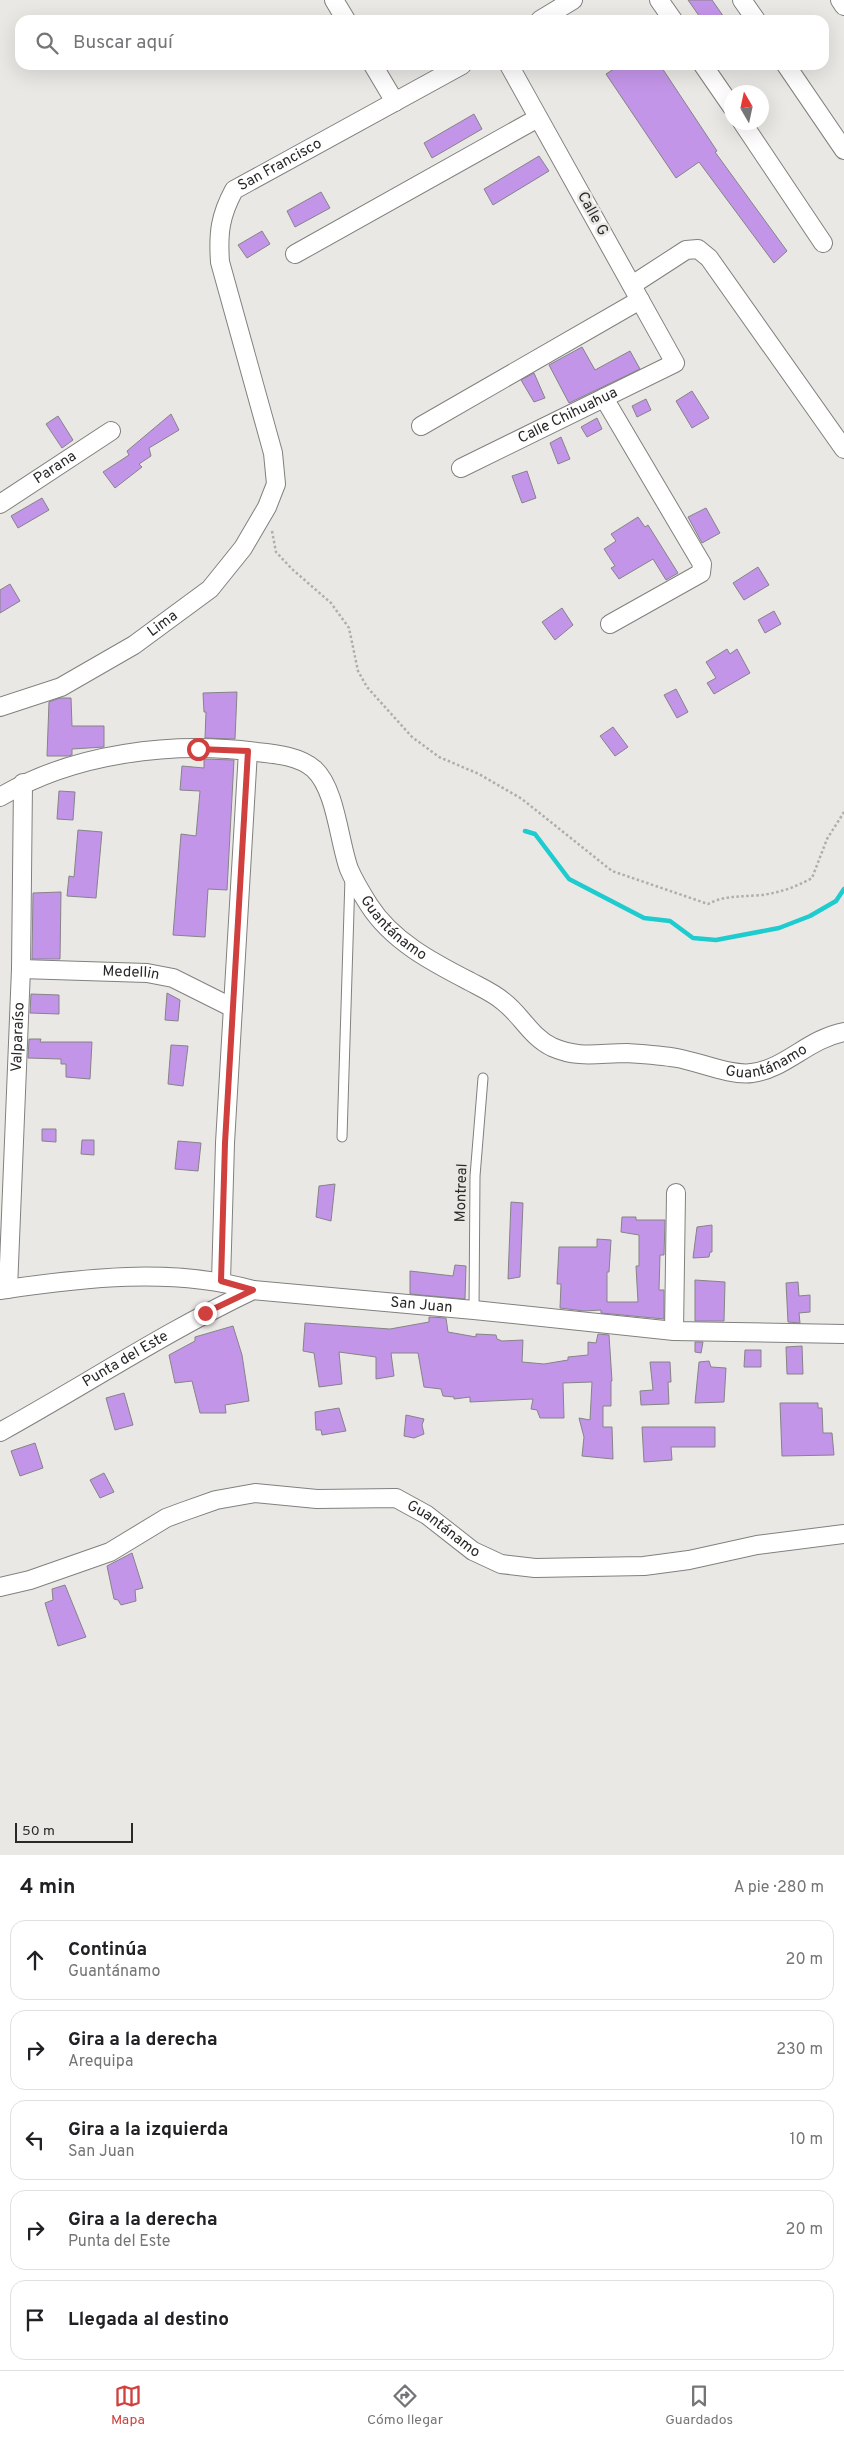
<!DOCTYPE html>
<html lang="es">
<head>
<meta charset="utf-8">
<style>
  body { margin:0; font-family:Overpass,sans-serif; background:#f2f2f2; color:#202124 }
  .compass { position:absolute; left:724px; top:85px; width:45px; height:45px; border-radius:50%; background:#fff; box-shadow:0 5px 20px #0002; rotate:351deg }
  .scale { position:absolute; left:15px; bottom:12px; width:118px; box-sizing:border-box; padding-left:5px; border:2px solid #292928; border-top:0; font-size:14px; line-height:18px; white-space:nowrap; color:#292928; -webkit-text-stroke:4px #e9e8e5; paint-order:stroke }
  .stop { position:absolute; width:15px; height:15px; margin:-11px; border:4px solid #cf403e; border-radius:50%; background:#fff }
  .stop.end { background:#cf403e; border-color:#fff; box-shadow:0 1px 5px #0008 }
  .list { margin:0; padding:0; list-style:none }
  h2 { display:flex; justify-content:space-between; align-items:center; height:65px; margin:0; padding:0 20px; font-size:21px }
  h2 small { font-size:16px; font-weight:400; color:#757577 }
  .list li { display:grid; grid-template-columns:32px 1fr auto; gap:15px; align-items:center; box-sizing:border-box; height:80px; margin:0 10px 10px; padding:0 10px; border:1px solid #e0e0e0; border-radius:15px }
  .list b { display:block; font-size:19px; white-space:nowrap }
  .list p { margin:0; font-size:16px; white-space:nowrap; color:#757577 }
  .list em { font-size:16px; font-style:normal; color:#757577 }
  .icon { flex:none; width:28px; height:28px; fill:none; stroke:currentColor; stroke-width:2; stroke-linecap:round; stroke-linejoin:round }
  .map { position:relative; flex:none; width:844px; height:1855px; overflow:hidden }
  .search { position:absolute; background:#fff; box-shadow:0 5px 20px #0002; left:15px; right:15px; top:15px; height:55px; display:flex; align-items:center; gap:12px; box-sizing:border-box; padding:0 18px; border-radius:15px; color:#757577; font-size:19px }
  .sheet { height:515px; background:#fff }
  nav { display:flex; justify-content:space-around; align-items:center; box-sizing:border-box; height:70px; border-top:1px solid #e0e0e0; background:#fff; font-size:14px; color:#757577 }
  nav a { display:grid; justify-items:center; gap:2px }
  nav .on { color:#cf403e }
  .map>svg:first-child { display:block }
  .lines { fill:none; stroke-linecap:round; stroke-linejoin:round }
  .stream { stroke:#1ecbce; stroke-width:4.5 }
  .building { fill:#c395e9; stroke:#858486 }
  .service-casing { stroke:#81807e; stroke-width:11 }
  .minor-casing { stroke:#81807e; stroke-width:20 }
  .path { stroke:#afaeac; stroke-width:2.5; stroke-dasharray:2.5 2.5; stroke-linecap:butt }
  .service { stroke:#fff; stroke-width:9 }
  .minor { stroke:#fff; stroke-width:18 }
  .route { stroke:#cf403e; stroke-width:6 }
  .labels { text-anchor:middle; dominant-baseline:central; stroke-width:5; stroke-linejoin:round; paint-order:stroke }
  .street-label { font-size:15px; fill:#292928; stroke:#e9e8e5 }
</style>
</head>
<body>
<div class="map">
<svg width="844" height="1855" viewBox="0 0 844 1855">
  <rect width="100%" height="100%" fill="#e9e8e5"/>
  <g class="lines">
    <path class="stream" d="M 525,831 L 535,834 L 569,879 L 644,918 L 670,921 L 693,938 L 716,940 L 779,928 L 810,916 L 836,901 L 844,889"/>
  </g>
  <g class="building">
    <path d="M 688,0 L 712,0 L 726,20 L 702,20 Z"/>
    <path d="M 620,65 L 660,65 L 717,151 L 715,152 L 787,251 L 774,263 L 699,162 L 676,178 L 606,74 Z"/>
    <path d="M 474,114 L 482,129 L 432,158 L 424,143 Z"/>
    <path d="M 539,156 L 549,171 L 493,205 L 484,189 Z"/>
    <path d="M 321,192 L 330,208 L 295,227 L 287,211 Z"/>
    <path d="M 262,231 L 270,244 L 247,258 L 238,245 Z"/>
    <path d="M 582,347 L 595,370 L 630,351 L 640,369 L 569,403 L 549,365 Z"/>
    <path d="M 534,373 L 545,398 L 534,402 L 521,380 Z"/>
    <path d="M 692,391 L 709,418 L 692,428 L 676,401 Z"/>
    <path d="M 646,399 L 651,410 L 637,417 L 632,406 Z"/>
    <path d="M 171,414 L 179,430 L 149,448 L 151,456 L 139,464 L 142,467 L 115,488 L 103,472 L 129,455 L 127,451 Z"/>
    <path d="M 58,416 L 73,440 L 62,448 L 46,424 Z"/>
    <path d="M 597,418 L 602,429 L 587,437 L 581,427 Z"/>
    <path d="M 561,437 L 570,459 L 558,464 L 550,443 Z"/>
    <path d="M 527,471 L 536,498 L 522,503 L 512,476 Z"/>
    <path d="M 42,498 L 49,510 L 18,528 L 11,516 Z"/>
    <path d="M 706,508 L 720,533 L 702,543 L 688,517 Z"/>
    <path d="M 638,517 L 645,527 L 648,525 L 678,573 L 666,580 L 653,559 L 619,579 L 611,568 L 615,566 L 604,549 L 616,541 L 611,534 Z"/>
    <path d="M 758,567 L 769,585 L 744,600 L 733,583 Z"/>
    <path d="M 10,584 L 20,601 L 0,613 L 0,590 Z"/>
    <path d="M 562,608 L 573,625 L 555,640 L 542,622 Z"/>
    <path d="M 774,611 L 781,624 L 765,633 L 758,620 Z"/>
    <path d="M 727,649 L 730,654 L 737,649 L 750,673 L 714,694 L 707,683 L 716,678 L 706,662 Z"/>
    <path d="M 676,689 L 688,712 L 677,718 L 664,695 Z"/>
    <path d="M 237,692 L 235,739 L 205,738 L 206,712 L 204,712 L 203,693 Z"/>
    <path d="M 60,698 L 71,698 L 72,726 L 104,726 L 104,747 L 72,749 L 72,755 L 68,756 L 47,756 L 49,702 Z"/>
    <path d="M 613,727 L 628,747 L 615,756 L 600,736 Z"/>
    <path d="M 204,759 L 234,760 L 227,890 L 208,889 L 205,937 L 173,935 L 181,834 L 196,836 L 200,791 L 180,790 L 182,766 L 204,768 Z"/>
    <path d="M 59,791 L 75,792 L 73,820 L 57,819 Z"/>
    <path d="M 78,830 L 102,832 L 96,898 L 67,896 L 69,876 L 74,877 Z"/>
    <path d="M 61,892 L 60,959 L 32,959 L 33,893 Z"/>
    <path d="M 167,993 L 180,1000 L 178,1021 L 165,1020 Z"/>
    <path d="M 31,994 L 59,995 L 59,1014 L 30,1013 Z"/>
    <path d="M 29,1039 L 41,1039 L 40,1042 L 92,1042 L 90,1079 L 66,1077 L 66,1064 L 61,1064 L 61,1059 L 28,1058 Z"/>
    <path d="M 171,1045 L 188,1046 L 183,1086 L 168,1084 Z"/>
    <path d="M 42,1129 L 56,1129 L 56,1142 L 42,1141 Z"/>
    <path d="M 82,1140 L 94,1140 L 94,1155 L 81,1154 Z"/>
    <path d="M 178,1141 L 201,1143 L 198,1171 L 175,1169 Z"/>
    <path d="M 335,1184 L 331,1221 L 316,1217 L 319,1186 Z"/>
    <path d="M 511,1202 L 523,1203 L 520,1277 L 508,1279 Z"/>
    <path d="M 622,1217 L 636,1217 L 636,1220 L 665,1220 L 664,1255 L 660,1255 L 659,1290 L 664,1290 L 664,1319 L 601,1313 L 601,1310 L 584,1311 L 560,1308 L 561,1284 L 557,1284 L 559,1247 L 597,1247 L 597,1239 L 611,1240 L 609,1272 L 607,1272 L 607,1302 L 638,1302 L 636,1266 L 639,1266 L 639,1235 L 621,1232 Z"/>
    <path d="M 712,1225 L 712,1252 L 710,1252 L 709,1257 L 693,1258 L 697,1227 Z"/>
    <path d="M 455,1265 L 466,1266 L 465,1299 L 410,1294 L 410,1271 L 453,1276 Z"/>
    <path d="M 695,1280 L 725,1282 L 724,1321 L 695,1321 Z"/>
    <path d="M 798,1282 L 799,1296 L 810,1295 L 810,1312 L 799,1313 L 800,1323 L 788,1322 L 786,1283 Z"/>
    <path d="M 429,1317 L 446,1318 L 448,1332 L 476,1337 L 476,1334 L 496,1335 L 497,1339 L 502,1341 L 523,1340 L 522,1362 L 544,1364 L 568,1360 L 568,1357 L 588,1355 L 588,1342 L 596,1343 L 598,1334 L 609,1335 L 612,1381 L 611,1381 L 611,1406 L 603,1406 L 603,1427 L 612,1427 L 613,1459 L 582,1456 L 584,1437 L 579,1418 L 590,1420 L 592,1382 L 563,1383 L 564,1418 L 540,1418 L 537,1410 L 531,1409 L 533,1399 L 470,1402 L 470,1397 L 454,1399 L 454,1397 L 443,1396 L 441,1389 L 424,1387 L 418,1353 L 391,1353 L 394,1376 L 376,1379 L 376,1357 L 339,1352 L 342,1384 L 319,1387 L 314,1353 L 303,1351 L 305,1323 L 390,1329 L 429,1322 Z"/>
    <path d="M 233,1326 L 242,1355 L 249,1401 L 225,1405 L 226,1413 L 200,1413 L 192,1381 L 175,1383 L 169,1355 L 195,1341 L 195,1337 Z"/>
    <path d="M 695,1342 L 703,1342 L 701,1353 L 695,1352 Z"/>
    <path d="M 802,1346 L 803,1374 L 787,1374 L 786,1347 Z"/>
    <path d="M 745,1350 L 761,1350 L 761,1367 L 744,1367 Z"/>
    <path d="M 709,1361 L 711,1367 L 726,1368 L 724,1402 L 695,1403 L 699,1362 Z"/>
    <path d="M 650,1362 L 670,1362 L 671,1382 L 668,1382 L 669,1404 L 641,1405 L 640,1391 L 653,1390 Z"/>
    <path d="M 124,1393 L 133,1425 L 115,1430 L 106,1398 Z"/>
    <path d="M 780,1403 L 818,1403 L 818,1408 L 822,1408 L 823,1433 L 832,1433 L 834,1455 L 782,1456 Z"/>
    <path d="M 339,1408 L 346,1431 L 322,1435 L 321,1430 L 316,1430 L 315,1412 Z"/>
    <path d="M 406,1415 L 424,1419 L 422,1425 L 424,1434 L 414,1438 L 404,1436 Z"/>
    <path d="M 642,1427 L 715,1427 L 715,1447 L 671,1447 L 672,1460 L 644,1462 Z"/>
    <path d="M 35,1443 L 43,1468 L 20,1476 L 11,1451 Z"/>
    <path d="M 104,1473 L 114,1492 L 100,1498 L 90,1480 Z"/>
    <path d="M 132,1553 L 143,1588 L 135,1590 L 136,1601 L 121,1605 L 118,1600 L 114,1599 L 107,1566 Z"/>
    <path d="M 65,1585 L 86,1637 L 58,1646 L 45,1603 L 53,1600 L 52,1589 Z"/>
  </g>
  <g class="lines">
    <g class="service-casing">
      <g id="service">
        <path d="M 342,1137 L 350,878"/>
        <path d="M 474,1310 L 475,1176 L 483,1078"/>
      </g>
    </g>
    <g class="minor-casing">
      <g id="minor">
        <path d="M 334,0 L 346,20"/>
        <path d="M 659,0 L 673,20"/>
        <path d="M 742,0 L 756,20"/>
        <path d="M 840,0 L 844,6"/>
        <path d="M 540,20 L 573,0"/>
        <path d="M 373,65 L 395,102"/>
        <path d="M 703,65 L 732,107"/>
        <path d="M 786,65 L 844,150"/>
        <path d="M 742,122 L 823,243"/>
        <path d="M 295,254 L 538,118"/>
        <path d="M 632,285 L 686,250 L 698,249 L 709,258 L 844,449"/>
        <path d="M 604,398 L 702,564 L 701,573 L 610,624"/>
        <path d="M 421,426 L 640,300"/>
        <path id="s1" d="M 461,468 L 675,363 L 509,65"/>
        <path id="s2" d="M 0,504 L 111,431"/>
        <path id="s3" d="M 0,707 L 61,687 L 134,645 L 210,589 L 243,548 L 267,507 L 276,484 L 273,453 L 220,262 C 218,233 220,216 234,190 L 462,65"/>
        <path id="s4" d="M 0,797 C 74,753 172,741 257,752 C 276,754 299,756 314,769 C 336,789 339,842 349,869 C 354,881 362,894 369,905 C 392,941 432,962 469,981 C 480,987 494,993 504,1002 C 521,1015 531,1037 552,1047 C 579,1059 599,1053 627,1053 C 643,1054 661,1055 677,1058 C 699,1062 731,1076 752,1073 C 785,1069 808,1039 844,1032"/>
        <path id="s5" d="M 21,969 L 147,973 L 173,978 L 233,1008"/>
        <path d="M 221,1281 L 225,1143 L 248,751"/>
        <path id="s6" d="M 8,1289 L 21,969 L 23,783"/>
        <path id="s7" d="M 0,1290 C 83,1278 171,1267 253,1290 L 474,1310 L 674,1331 L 844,1334"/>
        <path d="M 674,1331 L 676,1193"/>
        <path id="s8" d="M 0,1432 C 85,1385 165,1332 253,1290"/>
        <path id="s9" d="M 0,1587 L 30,1580 L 110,1552 L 166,1518 L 182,1512 L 216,1500 L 255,1493 L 317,1499 L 396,1498 L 427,1515 L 473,1551 L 501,1564 L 535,1568 L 644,1566 L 689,1560 L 757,1545 L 844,1534"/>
      </g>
    </g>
    <path class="path" d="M 272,531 L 276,552 L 292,569 L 331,603 L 349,628 L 358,671 L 367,687 L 412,737 L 439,757 L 479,774 L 522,799 L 612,871 L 708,904 C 725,895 742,897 761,895 C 779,893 796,887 812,878 L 827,839 L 844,812"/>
    <use href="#service" class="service"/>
    <use href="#minor" class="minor"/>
  </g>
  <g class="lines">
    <path class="route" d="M 198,749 L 248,751 L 225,1143 L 221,1281 L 253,1290 L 205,1313"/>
  </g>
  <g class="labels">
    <g class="street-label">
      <text stroke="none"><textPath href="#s3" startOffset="724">San Francisco</textPath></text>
      <text transform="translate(592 214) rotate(61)">Calle G</text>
      <text stroke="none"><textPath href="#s1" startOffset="119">Calle Chihuahua</textPath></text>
      <text stroke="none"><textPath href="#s2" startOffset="66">Parana</textPath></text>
      <text stroke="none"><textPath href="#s3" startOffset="184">Lima</textPath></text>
      <text stroke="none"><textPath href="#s4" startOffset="508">Guantánamo</textPath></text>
      <text stroke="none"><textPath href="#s5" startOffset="110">Medellin</textPath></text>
      <text stroke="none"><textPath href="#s6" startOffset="252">Valparaíso</textPath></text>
      <text stroke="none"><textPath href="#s4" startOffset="928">Guantánamo</textPath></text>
      <text transform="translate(462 1193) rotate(-88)">Montreal</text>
      <text stroke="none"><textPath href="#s7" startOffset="424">San Juan</textPath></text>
      <text stroke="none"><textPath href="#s8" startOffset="145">Punta del Este</textPath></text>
      <text stroke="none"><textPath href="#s9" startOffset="472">Guantánamo</textPath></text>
    </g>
  </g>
</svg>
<svg class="compass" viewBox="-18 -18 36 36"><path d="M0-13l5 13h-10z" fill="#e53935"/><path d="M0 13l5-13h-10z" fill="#757577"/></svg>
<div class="scale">50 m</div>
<div class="stop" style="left:198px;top:749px"></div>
<div class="stop end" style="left:205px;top:1313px"></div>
<div class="search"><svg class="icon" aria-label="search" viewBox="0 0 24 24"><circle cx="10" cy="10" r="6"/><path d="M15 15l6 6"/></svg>Buscar aquí</div>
</div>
<section class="sheet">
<h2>4 min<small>A pie · 280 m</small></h2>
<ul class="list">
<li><svg class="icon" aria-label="ahead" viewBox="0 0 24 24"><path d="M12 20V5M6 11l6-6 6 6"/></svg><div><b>Continúa</b><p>Guantánamo</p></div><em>20 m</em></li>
<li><svg class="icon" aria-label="right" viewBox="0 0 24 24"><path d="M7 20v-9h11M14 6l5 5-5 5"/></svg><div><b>Gira a la derecha</b><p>Arequipa</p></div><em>230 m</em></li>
<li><svg class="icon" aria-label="left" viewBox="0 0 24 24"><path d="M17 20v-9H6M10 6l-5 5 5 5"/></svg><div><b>Gira a la izquierda</b><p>San Juan</p></div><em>10 m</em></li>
<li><svg class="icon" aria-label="right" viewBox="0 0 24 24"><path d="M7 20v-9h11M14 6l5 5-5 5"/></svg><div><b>Gira a la derecha</b><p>Punta del Este</p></div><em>20 m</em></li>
<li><svg class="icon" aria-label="arrive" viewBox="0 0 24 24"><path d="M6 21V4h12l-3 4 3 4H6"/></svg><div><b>Llegada al destino</b></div></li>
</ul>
</section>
<nav>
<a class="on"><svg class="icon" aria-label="map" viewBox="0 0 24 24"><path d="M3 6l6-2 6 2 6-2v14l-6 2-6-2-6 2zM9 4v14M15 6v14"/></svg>Mapa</a>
<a><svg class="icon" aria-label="directions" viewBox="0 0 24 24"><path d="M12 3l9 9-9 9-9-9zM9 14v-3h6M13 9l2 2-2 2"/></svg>Cómo llegar</a>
<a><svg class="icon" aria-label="saved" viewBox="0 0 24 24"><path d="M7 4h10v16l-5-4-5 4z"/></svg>Guardados</a>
</nav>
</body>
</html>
